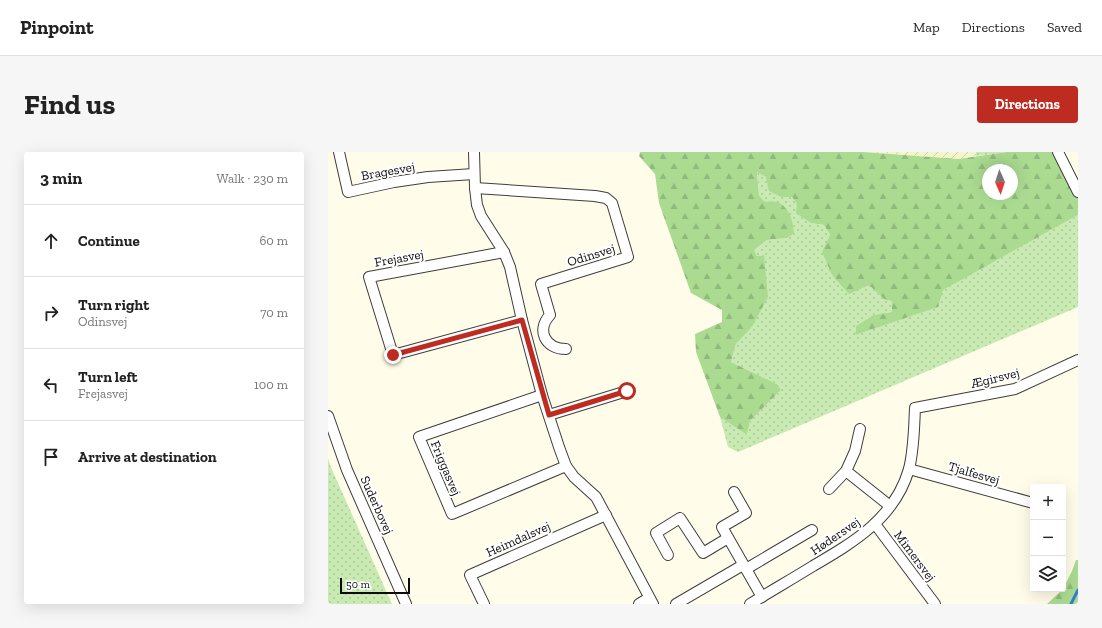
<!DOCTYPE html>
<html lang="en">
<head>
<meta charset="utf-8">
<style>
  body { margin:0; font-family:"Zilla Slab",serif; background:#f6f6f6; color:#222 }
  .controls { position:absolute; right:12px; bottom:12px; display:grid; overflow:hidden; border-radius:4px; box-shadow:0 4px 16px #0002 }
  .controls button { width:36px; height:36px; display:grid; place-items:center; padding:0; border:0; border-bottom:1px solid #e0e0e0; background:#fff; color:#222; font:20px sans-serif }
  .compass { position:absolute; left:654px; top:12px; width:36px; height:36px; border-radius:50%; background:#fff; box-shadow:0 4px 16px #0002; rotate:177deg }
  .scale { position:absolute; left:12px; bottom:10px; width:70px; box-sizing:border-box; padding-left:4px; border:2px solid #0b0b0b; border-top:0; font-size:11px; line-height:14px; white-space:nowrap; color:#0b0b0b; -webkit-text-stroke:3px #fff; paint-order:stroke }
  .stop { position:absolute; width:12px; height:12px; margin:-9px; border:3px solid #be2b20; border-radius:50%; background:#fff }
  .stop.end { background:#be2b20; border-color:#fff; box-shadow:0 1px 4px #0008 }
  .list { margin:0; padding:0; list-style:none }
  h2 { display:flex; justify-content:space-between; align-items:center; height:52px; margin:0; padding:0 16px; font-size:17px }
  h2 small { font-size:13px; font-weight:400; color:#767676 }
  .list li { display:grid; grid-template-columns:26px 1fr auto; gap:12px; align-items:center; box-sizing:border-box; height:72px; padding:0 16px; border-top:1px solid #e0e0e0 }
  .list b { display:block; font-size:15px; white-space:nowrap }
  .list p { margin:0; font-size:13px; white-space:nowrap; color:#767676 }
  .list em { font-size:13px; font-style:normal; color:#767676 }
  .icon { flex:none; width:22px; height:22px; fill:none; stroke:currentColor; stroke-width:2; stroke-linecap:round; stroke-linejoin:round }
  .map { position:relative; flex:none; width:750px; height:452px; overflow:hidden; border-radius:4px }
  header { display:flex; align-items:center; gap:24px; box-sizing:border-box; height:56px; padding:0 20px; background:#fff; border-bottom:1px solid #e0e0e0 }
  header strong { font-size:19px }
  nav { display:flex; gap:22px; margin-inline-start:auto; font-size:14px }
  .intro { display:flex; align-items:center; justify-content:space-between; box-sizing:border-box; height:96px; padding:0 24px }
  h1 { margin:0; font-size:28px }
  .button { padding:10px 18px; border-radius:4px; background:#be2b20; color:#fff; font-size:14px; font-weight:700 }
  main { display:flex; gap:24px; padding:0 24px }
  aside { flex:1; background:#fff; border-radius:4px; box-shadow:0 4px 16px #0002 }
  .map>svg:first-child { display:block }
  .farmland { fill:url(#farmland-furrows) }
  .grass { fill:url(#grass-dots) }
  .forest { fill:url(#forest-firs); fill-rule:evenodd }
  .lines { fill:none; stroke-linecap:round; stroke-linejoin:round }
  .stream { stroke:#317ed1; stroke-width:3 }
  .minor-casing { stroke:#3e3e3e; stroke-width:12 }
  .minor { stroke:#fff; stroke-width:10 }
  .route { stroke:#be2b20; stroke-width:5 }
  .labels { text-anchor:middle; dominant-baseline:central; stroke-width:4; stroke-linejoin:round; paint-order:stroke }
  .street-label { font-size:13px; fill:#0b0b0b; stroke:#fff }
</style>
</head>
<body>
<header>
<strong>Pinpoint</strong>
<nav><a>Map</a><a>Directions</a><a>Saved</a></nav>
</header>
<div class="intro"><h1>Find us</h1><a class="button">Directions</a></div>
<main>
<aside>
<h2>3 min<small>Walk · 230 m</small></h2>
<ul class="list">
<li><svg class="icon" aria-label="ahead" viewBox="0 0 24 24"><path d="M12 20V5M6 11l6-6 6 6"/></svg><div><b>Continue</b></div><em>60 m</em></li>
<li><svg class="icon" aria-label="right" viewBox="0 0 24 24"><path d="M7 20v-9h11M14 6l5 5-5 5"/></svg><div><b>Turn right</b><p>Odinsvej</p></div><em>70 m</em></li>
<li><svg class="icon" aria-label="left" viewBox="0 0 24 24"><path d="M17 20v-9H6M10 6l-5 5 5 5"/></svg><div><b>Turn left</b><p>Frejasvej</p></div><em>100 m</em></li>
<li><svg class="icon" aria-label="arrive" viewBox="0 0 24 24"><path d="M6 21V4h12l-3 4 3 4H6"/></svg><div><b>Arrive at destination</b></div></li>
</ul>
</aside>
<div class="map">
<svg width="750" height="452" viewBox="0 0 750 452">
  <defs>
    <pattern id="farmland-furrows" width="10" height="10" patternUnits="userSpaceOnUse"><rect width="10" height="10" fill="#f4f5c9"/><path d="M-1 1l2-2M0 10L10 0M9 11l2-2" fill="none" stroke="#d0d1ab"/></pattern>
    <pattern id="grass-dots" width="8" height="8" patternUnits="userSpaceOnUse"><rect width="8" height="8" fill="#c9eab2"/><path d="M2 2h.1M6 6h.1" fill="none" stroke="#abc798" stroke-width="1.8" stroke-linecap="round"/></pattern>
    <pattern id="forest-firs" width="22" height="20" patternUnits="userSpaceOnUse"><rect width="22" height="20" fill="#aadb91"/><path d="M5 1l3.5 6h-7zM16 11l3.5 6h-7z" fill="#91bb7c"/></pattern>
  </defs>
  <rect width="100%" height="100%" fill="#fffde9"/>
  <path class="farmland" d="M 535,0 L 648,0 L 648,4 L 630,7 Z"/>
  <g class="grass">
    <path d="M 648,0 L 679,0 L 648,4 Z"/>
    <path d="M 429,19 L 438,25 L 453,45 L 464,45 L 483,71 L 496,73 C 511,100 535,127 557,148 L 565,149 L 564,160 L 545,163 L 528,174 L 527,183 L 614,138 L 750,63 L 750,155 L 410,300 L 400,295 L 392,265 L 419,283 L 422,269 L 453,238 L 449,232 L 403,210 L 408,192 L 424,175 L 436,103 L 429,104 L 426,98 L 439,88 L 459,86 L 450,51 L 436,49 L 431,43 Z"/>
    <path d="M 0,306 L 2,313 L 64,452 L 0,452 Z"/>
  </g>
  <g class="forest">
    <path d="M 312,0 L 535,0 L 630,7 L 679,0 L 726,0 L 750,36 L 750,63 L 615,138 L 610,155 L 527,183 L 528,174 L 545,163 L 564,160 L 564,149 L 557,148 L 541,133 L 521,142 L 504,123 L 494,100 L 502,83 L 496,73 L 483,71 L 468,61 L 469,52 L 464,45 L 453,45 L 441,39 L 438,25 L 429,20 L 431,43 L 436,49 C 440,50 446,49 449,50 C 462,55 465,70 466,81 L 459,86 L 439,88 L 426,98 L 429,104 L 436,103 L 440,145 L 424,175 L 408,192 L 403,210 L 449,232 L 453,238 L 422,269 L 419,283 L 392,265 L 368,200 L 367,182 L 394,170 L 394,158 L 363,141 L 331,51 L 327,22 L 311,4 ZM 660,18 L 684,18 L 684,42 L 660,42 Z"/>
    <path d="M 748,408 L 750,408 L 750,452 L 719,452 L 735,437 L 744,419 Z"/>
  </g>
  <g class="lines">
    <path class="stream" d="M 743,452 L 750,438"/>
    <g class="minor-casing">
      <g id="minor">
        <path d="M 11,0 L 20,40 L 66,30 L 100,25 L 146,22"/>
        <path d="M 146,0 L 147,36 L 149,53 L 153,64 L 176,100 L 182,115 L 194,168 L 214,243 L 231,295 L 238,314 L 246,325 L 268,345 L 325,452"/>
        <path d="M 730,0 L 750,40"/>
        <path d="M 147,36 L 267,44 L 278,46 L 284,51 L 300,105 L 213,132 L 222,163 C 208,178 217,197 238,197"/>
        <path d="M 176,100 L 41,125 L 65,203 L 194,168"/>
        <path d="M 214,243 L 91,285 L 124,362 L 238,314"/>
        <path d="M 221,263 L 299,239"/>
        <path d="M 0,264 L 19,318 L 78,452"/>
        <path d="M 581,317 L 705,351"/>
        <path d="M 518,319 L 562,354"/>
        <path d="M 501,337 L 518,319 L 527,299 L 532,277"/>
        <path d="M 406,340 L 418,361 L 394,375 L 434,445"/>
        <path d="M 547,372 L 607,452"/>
        <path d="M 340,403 L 328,381 L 352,366 L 375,401 L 400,386"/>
        <path d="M 418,417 L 484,378"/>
        <path d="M 156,452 L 142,423 L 278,363"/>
        <path d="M 311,452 L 321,446"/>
        <path d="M 348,452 L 415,413"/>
        <path d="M 422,452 C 443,439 464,427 485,414 C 526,390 567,366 581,317 C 586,297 586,276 587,256 L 687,237 L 750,208"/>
      </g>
    </g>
    <use href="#minor" class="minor"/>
  </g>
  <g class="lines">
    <path class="route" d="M 65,203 L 194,168 L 221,263 L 299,239"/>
  </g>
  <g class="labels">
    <g class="street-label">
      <text transform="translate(60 19) rotate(-10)">Bragesvej</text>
      <text transform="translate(263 103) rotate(-17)">Odinsvej</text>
      <text transform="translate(71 106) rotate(-10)">Frejasvej</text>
      <text transform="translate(667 226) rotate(-14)">Ægirsvej</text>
      <text transform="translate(118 316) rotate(67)">Friggasvej</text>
      <text transform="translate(646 321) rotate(16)">Tjalfesvej</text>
      <text transform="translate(49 353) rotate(66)">Suderbovej</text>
      <text transform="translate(507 384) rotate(-34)">Hødersvej</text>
      <text transform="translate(190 387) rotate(-24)">Heimdalsvej</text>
      <text transform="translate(587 404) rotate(53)">Mimersvej</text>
    </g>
  </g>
</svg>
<div class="controls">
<button>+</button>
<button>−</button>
<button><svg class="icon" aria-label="layers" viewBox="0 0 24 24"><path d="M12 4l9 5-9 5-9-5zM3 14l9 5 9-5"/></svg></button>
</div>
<svg class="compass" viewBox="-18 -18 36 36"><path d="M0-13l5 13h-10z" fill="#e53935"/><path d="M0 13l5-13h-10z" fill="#767676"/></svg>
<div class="scale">50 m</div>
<div class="stop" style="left:299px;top:239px"></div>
<div class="stop end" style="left:65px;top:203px"></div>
</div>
</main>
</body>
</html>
